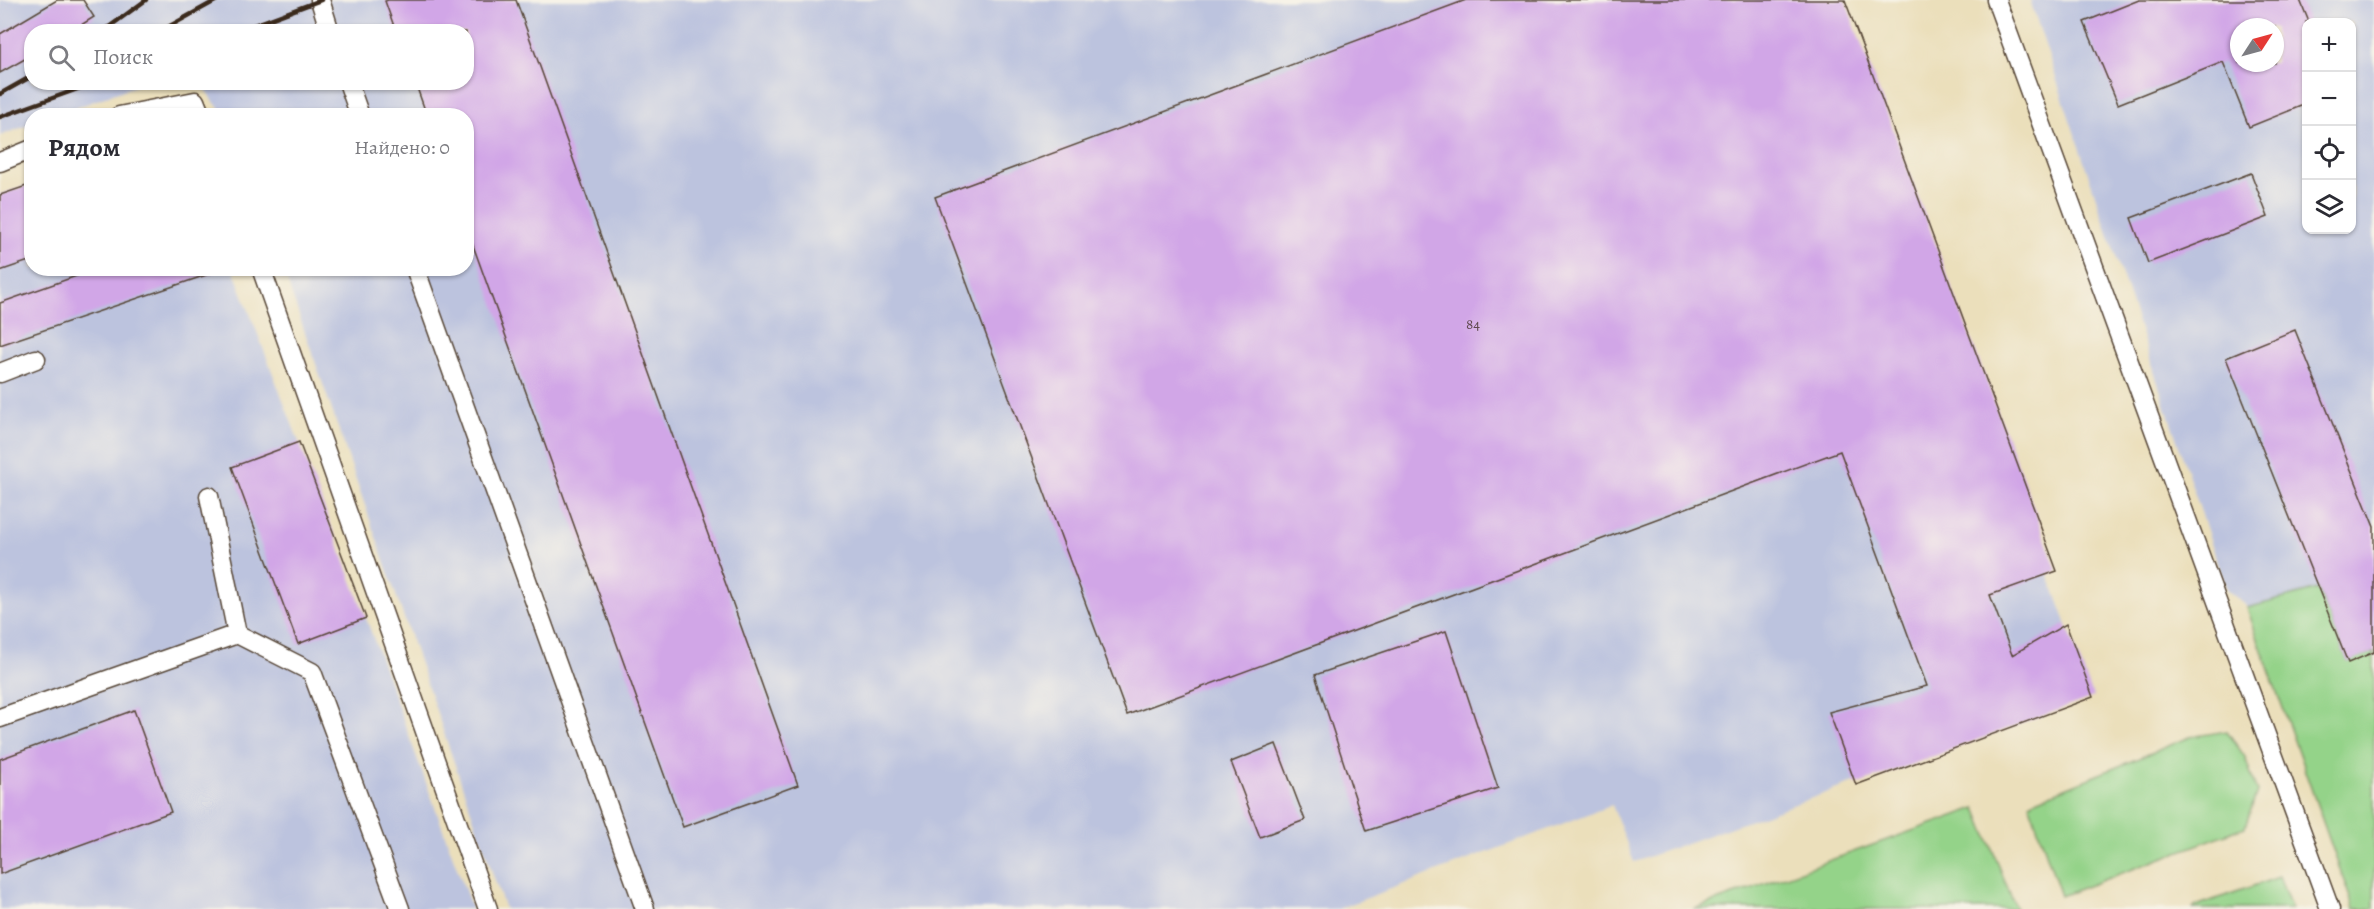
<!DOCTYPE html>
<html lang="ru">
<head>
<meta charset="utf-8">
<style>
  body { margin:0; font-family:Alegreya,serif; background:#f2f2f3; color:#2b2b33 }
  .controls { position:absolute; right:18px; top:18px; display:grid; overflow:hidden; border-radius:12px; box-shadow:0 2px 4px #0004 }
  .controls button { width:54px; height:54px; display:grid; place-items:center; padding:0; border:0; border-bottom:2px solid #e1e1e2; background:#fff; color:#2b2b33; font:30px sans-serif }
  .compass { position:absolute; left:2230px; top:18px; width:54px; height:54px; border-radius:50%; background:#fff; box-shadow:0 2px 4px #0004; rotate:54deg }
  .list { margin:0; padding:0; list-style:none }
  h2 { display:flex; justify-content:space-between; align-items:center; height:78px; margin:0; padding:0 24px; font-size:26px }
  h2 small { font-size:20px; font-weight:400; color:#7c7c81 }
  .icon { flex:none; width:33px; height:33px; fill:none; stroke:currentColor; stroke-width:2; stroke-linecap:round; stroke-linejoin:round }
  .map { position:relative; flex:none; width:2374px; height:909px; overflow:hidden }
  .search { position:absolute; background:#fff; box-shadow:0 2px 4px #0004; left:24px; top:24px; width:450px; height:66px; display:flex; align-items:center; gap:15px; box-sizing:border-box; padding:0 21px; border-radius:24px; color:#7c7c81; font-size:22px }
  .panel { position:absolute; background:#fff; box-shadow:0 2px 4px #0004; left:24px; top:108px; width:450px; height:168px; border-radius:24px }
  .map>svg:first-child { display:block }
  .industrial { fill:#bcc3de; fill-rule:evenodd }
  .green { fill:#94d389; stroke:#687e54; stroke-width:1.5 }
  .building { fill:#d1a6e7; fill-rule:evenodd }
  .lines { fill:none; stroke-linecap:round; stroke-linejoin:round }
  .lane-casing { stroke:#554536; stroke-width:21 }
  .lane { stroke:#fff; stroke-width:18 }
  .rail { stroke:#3b2a1e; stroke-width:4.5 }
  .labels { text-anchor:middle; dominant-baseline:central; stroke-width:4.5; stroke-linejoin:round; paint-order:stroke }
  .number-label { font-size:15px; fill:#604950 }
</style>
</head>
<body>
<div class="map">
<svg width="2374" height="909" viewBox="0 0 2374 909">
  <rect width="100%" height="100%" fill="#f7f3e8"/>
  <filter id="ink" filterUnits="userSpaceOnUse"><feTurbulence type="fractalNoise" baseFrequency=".0167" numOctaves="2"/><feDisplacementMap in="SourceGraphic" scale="12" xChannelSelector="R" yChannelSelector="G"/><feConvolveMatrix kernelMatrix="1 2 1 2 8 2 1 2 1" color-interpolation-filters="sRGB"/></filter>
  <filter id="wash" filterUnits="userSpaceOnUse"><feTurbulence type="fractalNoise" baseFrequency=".008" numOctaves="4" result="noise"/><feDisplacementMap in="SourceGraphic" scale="24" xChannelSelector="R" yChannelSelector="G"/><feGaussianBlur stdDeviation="1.35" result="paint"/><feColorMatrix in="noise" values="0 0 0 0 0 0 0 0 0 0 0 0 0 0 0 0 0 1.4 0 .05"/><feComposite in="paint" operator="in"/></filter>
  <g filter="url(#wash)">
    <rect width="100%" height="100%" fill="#ebdfbb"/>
    <g class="industrial">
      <path d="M 0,0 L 1840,0 L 2093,697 L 1634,862 L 1612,805 L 1338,909 L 505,909 L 283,269 L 466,268 L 466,116 L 224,115 L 200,83 L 466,82 L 466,32 L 32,32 L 32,82 L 143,83 L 56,115 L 32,116 L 31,124 L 0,136 Z"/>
      <path d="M 2030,0 L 2374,0 L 2374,692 L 2362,699 L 2227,590 ZM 2306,22 L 2352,22 L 2352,230 L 2306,230 ZM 2239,27 L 2275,27 L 2275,63 L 2239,63 Z"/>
      <path d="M 31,184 L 32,268 L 233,269 L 366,618 L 472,909 L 0,909 L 0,195 Z"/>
    </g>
    <g class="green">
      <path d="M 2318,589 L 2348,662 L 2374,652 L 2374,909 L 2354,909 L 2247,608 Z"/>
      <path d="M 2227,731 L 2245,757 L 2257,792 L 2245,827 L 2061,896 L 2029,803 L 2190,737 Z"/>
      <path d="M 1976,808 L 2016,909 L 1694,909 Z"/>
      <path d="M 2279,877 L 2292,909 L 2193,909 L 2196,906 Z"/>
    </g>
    <g id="blocks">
      <g class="building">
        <path d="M 57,0 L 83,0 L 94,17 L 70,32 L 32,32 L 32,55 L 0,73 L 0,34 Z"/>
        <path d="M 388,0 L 516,0 L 798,785 L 683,827 L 466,226 L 466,116 L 427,116 L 415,82 L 466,82 L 466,32 L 396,32 L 385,1 Z"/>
        <path d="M 1466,0 L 1845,0 L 2057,571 L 1990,595 L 2012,655 L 2066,624 L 2093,697 L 1856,785 L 1829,712 L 1927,686 L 1840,451 L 1127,715 L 935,197 Z"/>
        <path d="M 2139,0 L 2300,0 L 2309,22 L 2306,22 L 2306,104 L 2249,127 L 2223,62 L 2118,104 L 2084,22 ZM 2239,27 L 2275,27 L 2275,63 L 2239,63 Z"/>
        <path d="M 2251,173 L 2268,217 L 2148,263 L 2131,218 Z"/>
        <path d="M 32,184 L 32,260 L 0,271 L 0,195 Z"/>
        <path d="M 99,268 L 224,269 L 0,345 L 0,303 Z"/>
        <path d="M 2295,330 L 2374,527 L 2374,652 L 2348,663 L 2226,358 Z"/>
        <path d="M 299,442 L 366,618 L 298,644 L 232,467 Z"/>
        <path d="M 1446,631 L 1498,788 L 1366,831 L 1315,675 Z"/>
        <path d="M 134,710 L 171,812 L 0,874 L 0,759 Z"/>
        <path d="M 1276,744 L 1305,820 L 1260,837 L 1231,762 Z"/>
      </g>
    </g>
  </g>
  <g filter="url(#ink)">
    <use href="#blocks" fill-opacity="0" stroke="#554536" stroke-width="1.5"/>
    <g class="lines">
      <g class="lane-casing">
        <g id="lane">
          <path d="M 320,0 L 330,32"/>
          <path d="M 1996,0 L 2330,909"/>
          <path d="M 348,82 L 360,116"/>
          <path d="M 119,116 L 195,101 L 201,116"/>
          <path d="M 0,162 L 32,149"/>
          <path d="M 261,268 L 488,909"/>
          <path d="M 415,268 L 645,909"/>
          <path d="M 0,373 L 36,359"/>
          <path d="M 237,634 L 312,672 L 400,909"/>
          <path d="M 0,718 L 237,634 L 209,496"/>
        </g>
      </g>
      <use href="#lane" class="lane"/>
      <g class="rail">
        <path d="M 102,32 L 146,0"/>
        <path d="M 159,32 L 217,0"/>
        <path d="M 235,32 L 321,0"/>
        <path d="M 0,94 L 32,76"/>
        <path d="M 0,117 L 97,82"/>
      </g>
    </g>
  </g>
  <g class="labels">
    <g class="number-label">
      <text x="1473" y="324">84</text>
    </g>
  </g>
</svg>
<div class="controls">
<button>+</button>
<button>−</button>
<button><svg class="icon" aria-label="locate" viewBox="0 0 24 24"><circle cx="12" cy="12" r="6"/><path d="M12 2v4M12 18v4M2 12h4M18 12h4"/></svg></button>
<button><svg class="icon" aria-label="layers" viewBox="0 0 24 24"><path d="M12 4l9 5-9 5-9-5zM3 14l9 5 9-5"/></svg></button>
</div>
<svg class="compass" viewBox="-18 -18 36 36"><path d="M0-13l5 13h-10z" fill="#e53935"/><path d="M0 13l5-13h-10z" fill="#7c7c81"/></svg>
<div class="search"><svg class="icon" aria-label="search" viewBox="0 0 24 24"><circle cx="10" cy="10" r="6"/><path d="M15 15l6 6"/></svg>Поиск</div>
<section class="panel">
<h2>Рядом<small>Найдено: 0</small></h2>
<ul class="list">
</ul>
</section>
</div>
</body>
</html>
